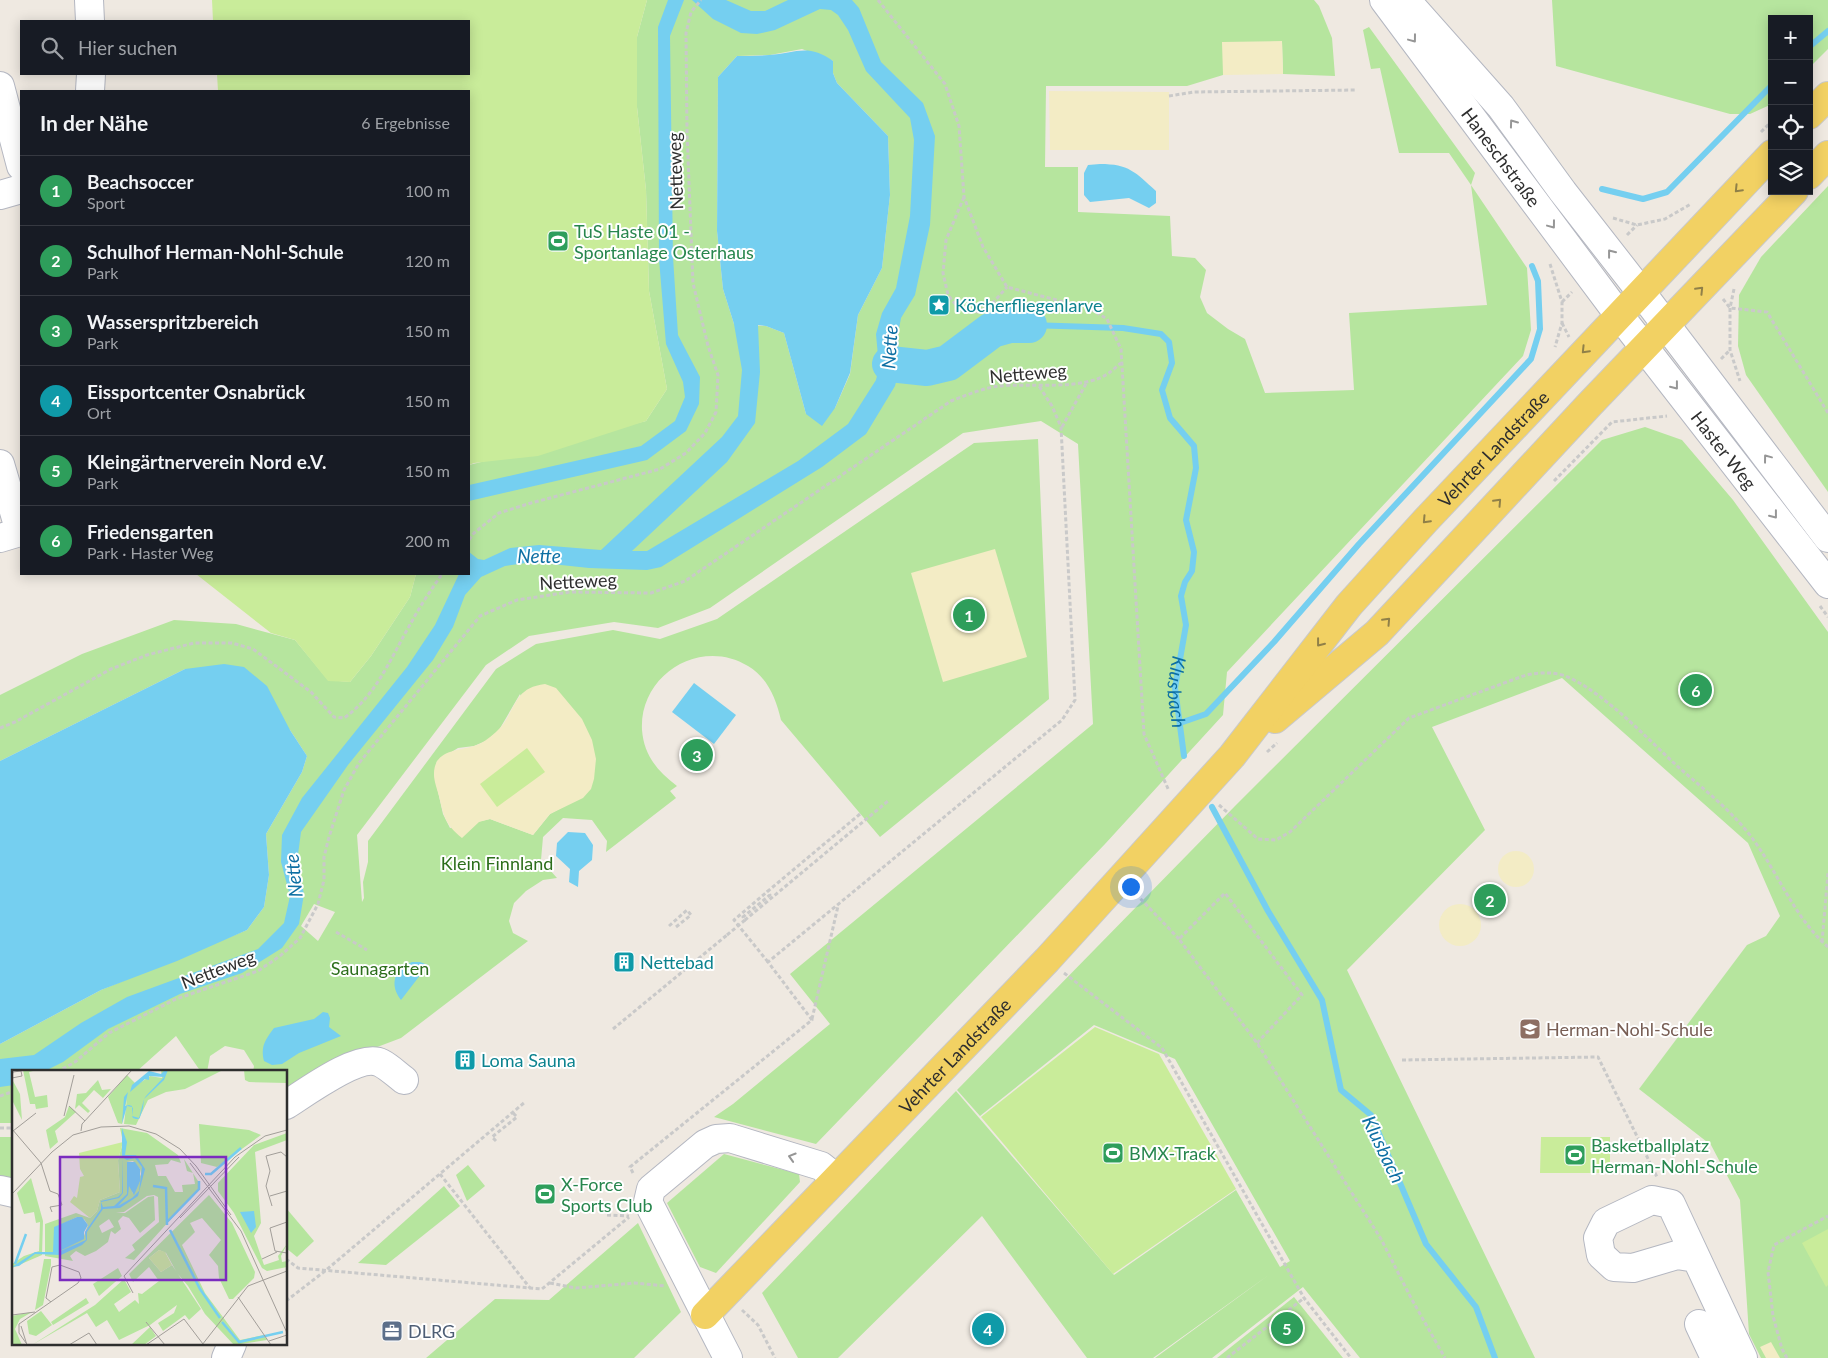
<!DOCTYPE html>
<html lang="de">
<head>
<meta charset="utf-8">
<style>
  body { margin:0; font-family:Lato,sans-serif; background:#242831; color:#f1f3f6 }
  .controls { position:absolute; right:15px; top:15px; display:grid; overflow:hidden; border-radius:0px; box-shadow:0 2px 12px #0003 }
  .controls button { width:45px; height:45px; display:grid; place-items:center; padding:0; border:0; border-bottom:1px solid #363941; background:#171b24; color:#f1f3f6; font:25px sans-serif }
  .you { position:absolute; left:1130px; top:886px; width:18px; height:18px; margin:-12px; border:4px solid #fff; border-radius:50%; background:#1a73e8; box-shadow:0 0 0 8px #1a73e833 }
  .badge { display:grid; place-items:center; width:32px; height:32px; border-radius:50%; background:#4264fb; color:#fff; font-size:16px; font-weight:700 }
  .pin { position:absolute; translate:-50% -50%; border:2px solid #fff; box-shadow:0 1px 5px #0006 }
  .list { margin:0; padding:0; list-style:none }
  h2 { display:flex; justify-content:space-between; align-items:center; height:65px; margin:0; padding:0 20px; font-size:21px }
  h2 small { font-size:16px; font-weight:400; color:#9ea1a6 }
  .list li { display:grid; grid-template-columns:32px 1fr auto; gap:15px; align-items:center; box-sizing:border-box; height:70px; padding:0 20px; border-top:1px solid #363941 }
  .list b { display:block; font-size:19px; white-space:nowrap }
  .list p { margin:0; font-size:16px; white-space:nowrap; color:#9ea1a6 }
  .list em { font-size:16px; font-style:normal; color:#9ea1a6 }
  .icon { flex:none; width:28px; height:28px; fill:none; stroke:currentColor; stroke-width:2; stroke-linecap:round; stroke-linejoin:round }
  .map { position:relative; flex:none; width:1828px; height:1358px; overflow:hidden }
  .search { position:absolute; background:#171b24; box-shadow:0 2px 12px #0003; left:20px; top:20px; width:450px; height:55px; display:flex; align-items:center; gap:12px; box-sizing:border-box; padding:0 18px; border-radius:0px; color:#9ea1a6; font-size:19px }
  .panel { position:absolute; background:#171b24; box-shadow:0 2px 12px #0003; left:20px; top:90px; width:450px; height:485px; border-radius:0px }
  .map>svg:first-child { display:block }
  .green { fill:#b6e59e; fill-rule:evenodd }
  .sand { fill:#f3ecc5 }
  .pitch { fill:#c9ec9a }
  .water { fill:#75cff0 }
  .lines { fill:none; stroke-linecap:round; stroke-linejoin:round }
  .stream { stroke:#75cff0; stroke-width:6 }
  .river { stroke:#75cff0; stroke-width:36 }
  .minor-casing { stroke:#b4b7c1; stroke-width:30 }
  .major-casing { stroke:#c9c9c9; stroke-width:30 }
  .path { stroke:#c9c9c9; stroke-width:3; stroke-dasharray:4 2.5; stroke-linecap:butt }
  .minor { stroke:#fff; stroke-width:28 }
  .major { stroke:#f2d163; stroke-width:28 }
  .path-bridge { stroke:#c9c9c9; stroke-width:3; stroke-dasharray:4 2.5; stroke-linecap:butt }
  .oneway { stroke:#969696 }
  .oneway2 { stroke:#908048 }
  .labels { text-anchor:middle; dominant-baseline:central; stroke-width:4; stroke-linejoin:round; paint-order:stroke }
  .street-label { font-size:18px; fill:#2e2e2e; stroke:#fff }
  .leisure-label { font-size:18px; fill:#27864d; stroke:#fff; text-anchor:start }
  .culture-label { font-size:18px; fill:#0d838f; stroke:#fff; text-anchor:start }
  .park-label { font-size:18px; fill:#2c6e1b; stroke:#fff }
  .education-label { font-size:18px; fill:#785e54; stroke:#fff; text-anchor:start }
  .service-label { font-size:18px; fill:#4e5e75; stroke:#fff; text-anchor:start }
  .water-label { font-size:19px; font-style:italic; fill:#0d6fa3; stroke:#fff }
  .inset-river { fill:none; stroke:#75cff0; stroke-width:2.5 }
  .inset-road { fill:none; stroke:#a29e99; stroke-width:1 }
  .view { fill:#7b2cbf; fill-opacity:0.15; stroke:#7b2cbf; stroke-width:2.5 }
  .inset-edge { fill:none; stroke:#2e2e2e; stroke-width:2.5 }
</style>
</head>
<body>
<div class="map">
<svg width="1828" height="1358" viewBox="0 0 1828 1358">
  <rect width="100%" height="100%" fill="#efe9e1"/>
  <g class="green">
    <path d="M 647,0 L 1314,0 L 1319,6 L 1332,38 L 1335,76 L 1283,74 L 1282,42 L 1223,42 L 1223,75 L 1187,86 L 1046,86 L 1045,167 L 1078,167 L 1078,212 L 1170,216 L 1172,256 L 1195,258 L 1206,270 L 1200,297 L 1207,313 L 1228,329 L 1245,339 L 1265,393 L 1354,390 L 1349,313 L 1487,305 L 1471,185 L 1449,153 L 1399,153 L 1380,68 L 1371,69 L 1363,30 L 1369,27 L 1475,173 L 1471,185 L 1527,268 L 1531,330 L 1523,356 L 1227,672 L 1223,715 L 1105,844 L 816,1144 L 714,1117 L 733,1104 L 830,1024 L 790,974 L 1093,724 L 1078,444 L 1041,421 L 963,433 L 710,608 L 658,628 L 614,622 L 529,636 L 486,665 L 357,835 L 362,902 L 364,898 L 363,882 L 368,862 L 368,841 L 496,669 L 536,644 L 613,630 L 660,639 L 717,619 L 974,443 L 1038,439 L 1049,699 L 880,837 L 781,720 C 776,699 768,678 748,666 C 701,637 639,674 642,730 C 644,755 657,771 677,786 L 670,791 L 676,798 L 606,852 L 607,841 L 592,820 L 563,818 L 543,837 L 541,860 L 557,878 L 543,880 L 526,891 L 514,903 L 509,921 L 513,933 L 528,941 L 401,1038 L 364,1052 L 286,1092 L 286,1072 L 253,1072 L 254,1066 L 244,1050 L 225,1046 L 210,1056 L 207,1072 L 201,1072 L 176,1036 L 136,1072 L 14,1072 L 14,1123 L 0,1123 L 0,1044 L 101,990 L 247,930 L 264,907 L 269,875 L 266,834 L 302,772 L 307,756 L 290,730 L 185,669 L 0,761 L 0,695 L 82,654 L 174,620 L 236,624 L 295,640 L 328,680 L 350,682 L 371,656 L 410,597 L 416,574 L 469,574 L 469,465 L 646,421 L 667,389 L 649,291 L 646,190 L 637,107 L 637,37 ZM 802,49 L 833,61 L 833,73 L 837,83 L 888,136 L 890,195 L 882,268 L 858,315 L 850,374 L 835,408 L 806,414 L 784,333 L 766,326 L 734,324 L 723,289 L 717,231 L 718,77 L 737,56 L 770,55 ZM 520,694 L 565,806 L 550,814 L 533,835 L 490,819 L 450,828 L 443,814 L 434,774 L 437,761 L 458,748 L 474,746 L 488,740 L 499,730 ZM 314,904 L 335,912 L 318,941 L 301,926 Z"/>
    <path d="M 1552,0 L 1828,0 L 1828,49 L 1809,68 L 1809,19 L 1772,19 L 1772,104 L 1750,114 L 1730,114 L 1556,66 Z"/>
    <path d="M 1828,186 L 1828,492 L 1746,375 L 1738,346 L 1739,295 L 1761,257 Z"/>
    <path d="M 1645,427 L 1682,440 L 1733,500 L 1828,632 L 1828,1358 L 1761,1358 L 1749,1334 L 1740,1200 L 1711,1145 L 1639,1089 L 1747,945 L 1766,936 L 1780,916 L 1748,843 L 1562,678 L 1432,727 L 1485,830 L 1347,970 L 1535,1358 L 1360,1358 L 1303,1287 L 1212,1358 L 1155,1358 L 1270,1274 L 1153,1358 L 1087,1358 L 982,1216 L 838,1358 L 798,1358 L 762,1293 L 956,1091 L 1114,1275 L 1236,1190 L 1280,1267 L 1290,1261 L 1175,1059 L 1094,1025 L 980,1116 L 957,1090 L 1235,806 L 1602,440 Z"/>
    <path d="M 0,1137 L 14,1137 L 14,1173 L 7,1183 L 0,1182 Z"/>
    <path d="M 724,1154 L 799,1174 L 800,1182 L 716,1273 L 700,1267 L 667,1203 Z"/>
    <path d="M 468,1165 L 485,1186 L 467,1201 L 456,1175 Z"/>
    <path d="M 444,1186 L 460,1206 L 386,1265 L 358,1263 Z"/>
    <path d="M 286,1208 L 314,1241 L 297,1257 L 286,1248 Z"/>
    <path d="M 638,1223 L 681,1312 L 634,1358 L 426,1358 L 495,1299 L 549,1300 Z"/>
    <path d="M 1294,1297 L 1343,1358 L 1217,1358 Z"/>
  </g>
  <g class="sand">
    <path d="M 1282,41 L 1283,74 L 1223,75 L 1222,42 Z"/>
    <path d="M 1049,91 L 1169,92 L 1169,150 L 1050,150 Z"/>
    <path d="M 995,549 L 1027,657 L 943,682 L 911,573 Z"/>
    <path d="M 545,684 L 556,688 L 582,719 L 592,740 L 596,759 L 594,779 L 591,789 L 583,798 L 550,814 L 533,835 L 490,819 L 479,822 L 462,838 C 445,824 444,817 439,796 C 437,789 434,781 434,774 C 434,750 457,751 474,746 C 482,744 489,738 496,732 C 517,713 511,688 545,684 Z"/>
    <circle cx="1516" cy="869" r="18"/>
    <circle cx="1460" cy="925" r="21"/>
    <path d="M 1771,1342 L 1780,1358 L 1766,1358 L 1760,1347 Z"/>
  </g>
  <g class="pitch">
    <path d="M 212,0 L 647,0 L 637,37 L 637,107 L 646,190 L 649,291 L 667,389 L 646,421 L 538,456 L 474,463 L 469,465 L 469,91 L 218,91 L 217,74 L 469,74 L 469,21 L 213,21 Z"/>
    <path d="M 196,574 L 416,574 L 410,597 L 371,656 L 350,682 L 328,681 L 295,640 L 271,633 Z"/>
    <path d="M 527,748 L 545,772 L 497,807 L 480,784 Z"/>
    <path d="M 1095,1027 L 1159,1054 L 1236,1189 L 1113,1274 L 981,1117 Z"/>
    <path d="M 1541,1137 L 1610,1137 L 1610,1173 L 1540,1173 Z"/>
    <path d="M 1828,1229 L 1828,1285 L 1826,1287 L 1802,1243 Z"/>
  </g>
  <g class="water">
    <path d="M 668,0 L 684,0 L 670,36 L 673,257 L 678,335 L 700,377 L 699,404 L 686,431 L 647,460 L 469,501 L 469,485 L 641,446 L 675,421 L 685,397 L 683,382 L 666,344 L 659,259 L 658,27 Z"/>
    <path d="M 692,0 L 726,0 L 751,11 L 765,11 L 788,0 L 852,0 L 859,8 L 881,62 L 923,103 L 935,136 L 930,225 L 915,295 L 901,318 L 898,334 L 899,370 L 895,386 L 866,434 L 822,467 L 661,567 L 647,570 L 589,568 L 533,562 L 505,566 L 481,577 L 465,595 L 453,627 L 433,660 L 348,765 L 301,832 L 297,862 L 304,894 L 299,924 L 282,948 L 242,973 L 180,994 L 108,1029 L 63,1062 L 43,1072 L 14,1072 L 14,1085 L 0,1087 L 0,1059 L 34,1055 L 81,1023 L 127,997 L 258,949 L 284,923 L 290,896 L 281,862 L 282,835 L 302,798 L 407,667 L 435,625 L 459,574 L 469,574 L 469,552 L 478,559 L 484,560 L 510,548 L 539,545 L 601,550 L 722,437 L 738,416 L 742,370 L 734,324 L 723,289 L 717,231 L 718,77 L 737,56 C 748,56 758,56 769,55 C 795,53 809,43 833,61 L 833,73 L 837,83 L 888,136 L 890,195 L 882,268 L 858,315 L 850,373 L 835,408 L 822,426 L 806,414 L 784,333 L 766,326 L 758,325 L 760,372 L 755,423 L 727,462 L 632,551 L 647,551 L 798,461 L 848,424 L 876,380 L 879,367 L 876,334 L 882,313 L 896,288 L 910,216 L 914,140 L 910,118 L 866,71 L 848,30 L 838,15 L 831,10 L 820,9 L 775,30 L 757,34 L 741,33 L 713,19 Z"/>
    <path d="M 1100,164 C 1129,164 1135,172 1156,191 L 1156,203 L 1149,208 L 1129,198 L 1090,202 L 1084,195 L 1084,173 L 1088,165 Z"/>
    <path d="M 224,664 L 244,667 L 267,686 L 290,730 L 307,756 L 302,772 L 266,834 L 269,875 L 264,907 L 247,930 L 177,961 L 101,990 L 0,1044 L 0,761 L 185,669 Z"/>
    <path d="M 694,683 L 736,715 L 714,744 L 672,712 Z"/>
    <path d="M 568,832 L 585,833 L 593,845 L 592,860 L 579,871 L 578,887 L 569,882 L 570,869 L 556,856 L 557,843 Z"/>
    <path d="M 412,962 L 420,962 L 428,965 L 401,1000 C 389,985 394,969 412,962 Z"/>
    <path d="M 323,1012 L 328,1013 L 330,1018 L 329,1027 L 341,1036 L 299,1053 L 282,1064 L 272,1065 L 264,1061 C 260,1046 266,1039 274,1028 L 314,1019 Z"/>
  </g>
  <g class="lines">
    <g class="stream">
      <path d="M 1809,47 L 1828,31"/>
      <path d="M 1602,189 L 1643,199 L 1667,192 L 1772,85"/>
      <path id="s1" d="M 1029,325 L 1123,328 L 1161,334 L 1169,342 L 1172,363 L 1162,390 L 1170,418 L 1194,446 L 1196,468 L 1186,520 L 1194,552 L 1192,571 L 1185,582 L 1181,596 L 1186,625 L 1175,688 L 1184,756"/>
      <path d="M 1180,723 L 1206,714 L 1274,642 L 1359,544 L 1531,359 L 1540,329 L 1538,281 L 1532,266"/>
      <path d="M 1212,807 L 1268,911 L 1322,1000 L 1341,1090 L 1371,1115 L 1426,1244 L 1476,1307 L 1495,1358"/>
    </g>
    <path class="river" d="M 890,364 L 927,368 L 948,363 L 992,330 L 1010,325 L 1029,325"/>
    <g class="minor-casing">
      <g id="minor">
        <path d="M 89,0 L 90,21"/>
        <path id="s2" d="M 1384,0 L 1619,315 L 1828,584"/>
        <path d="M 1406,0 L 1501,107 L 1563,192 L 1641,292 L 1828,538"/>
        <path d="M 0,86 L 21,166"/>
        <path d="M 90,91 L 91,74"/>
        <path d="M 0,195 L 21,189"/>
        <path d="M 0,464 L 20,532 L 0,538"/>
        <path d="M 286,1105 C 305,1093 360,1052 381,1063 C 389,1067 396,1074 404,1080"/>
        <path d="M 0,1190 L 14,1193"/>
        <path d="M 1696,1258 L 1677,1255 L 1633,1268 L 1614,1267 L 1601,1255 L 1598,1238 L 1606,1222 L 1652,1200 L 1671,1204 L 1743,1358"/>
        <path d="M 1699,1324 L 1715,1358"/>
        <path d="M 226,1358 L 232,1344"/>
        <path d="M 728,1358 L 648,1202 L 651,1189 L 705,1144 L 716,1139 L 730,1138 L 821,1166 L 836,1178"/>
      </g>
    </g>
    <g class="major-casing">
      <g id="major">
        <path d="M 1809,115 L 1828,96"/>
        <path d="M 1809,175 L 1828,155"/>
        <path d="M 1275,719 L 1377,633 L 1590,404 L 1794,191"/>
        <path id="s3" d="M 705,1315 L 1047,960 L 1232,756 L 1349,605 L 1426,520 L 1772,154"/>
      </g>
    </g>
    <g class="path">
      <path d="M 878,0 L 945,84 L 959,126 L 964,197 L 983,247 L 1007,287 L 1091,309 L 1107,319 L 1121,349 L 1144,734 L 1169,791"/>
      <path d="M 1169,96 L 1194,92 L 1355,90"/>
      <path d="M 1761,132 L 1772,121"/>
      <path d="M 964,197 L 946,240 L 943,273 L 948,295 L 959,309 L 978,312 L 991,305 L 1007,287"/>
      <path d="M 1613,218 L 1637,225 L 1665,219 L 1691,204"/>
      <path d="M 1627,235 L 1637,225"/>
      <path d="M 1550,264 L 1562,302 L 1562,323 L 1555,347"/>
      <path d="M 1734,289 L 1730,308 L 1730,350 L 1740,381"/>
      <path d="M 1723,299 L 1730,308 L 1767,312 L 1828,413"/>
      <path d="M 1562,302 L 1572,292"/>
      <path d="M 1562,323 L 1569,337"/>
      <path d="M 1721,359 L 1730,350"/>
      <path d="M 1062,427 L 1087,382"/>
      <path d="M 1554,481 L 1612,422 L 1667,416"/>
      <path d="M 469,540 L 474,533 L 499,513 L 531,503 L 660,469 L 686,453 L 705,433 L 716,412 L 718,375 L 708,346 L 693,283 L 687,133 L 686,33 L 691,12 L 701,0"/>
      <path d="M 1820,606 L 1828,617"/>
      <path d="M 0,728 L 15,722 L 111,669 L 147,655 L 194,643 L 232,643 L 253,649 L 311,692 L 334,717 L 344,718 C 377,695 391,657 411,623 C 420,606 431,590 442,574"/>
      <path d="M 1267,752 L 1277,743"/>
      <path d="M 1219,805 L 1258,839 L 1276,840 L 1290,832 L 1409,718 L 1526,675 C 1543,672 1558,671 1574,680 C 1610,699 1646,737 1676,765 C 1703,789 1734,812 1755,842 C 1780,877 1795,918 1828,947"/>
      <path d="M 860,814 L 768,891 L 770,895 L 743,917 L 745,920 L 888,801"/>
      <path d="M 1136,894 L 1179,939"/>
      <path d="M 669,926 L 687,910"/>
      <path d="M 676,927 L 691,915 L 687,910"/>
      <path d="M 336,932 L 367,950"/>
      <path d="M 1822,942 L 1828,873"/>
      <path d="M 768,962 L 734,920 L 768,891"/>
      <path d="M 1064,973 L 1162,1048 L 1304,1298 L 1351,1358"/>
      <path d="M 812,1019 L 838,906"/>
      <path d="M 613,1029 L 727,935"/>
      <path d="M 1257,1043 L 1302,995 L 1225,893 L 1179,939 L 1257,1043 L 1381,1239 L 1411,1298 L 1445,1358"/>
      <path d="M 1402,1060 L 1598,1057 L 1657,1177"/>
      <path d="M 57,1072 L 75,1062 L 109,1033 L 176,999 L 258,971 L 280,956 L 300,938 L 318,904 L 324,880 L 324,857 L 329,837 L 344,790 L 359,763 L 480,616 L 517,600 L 570,592 L 651,593 L 685,581 L 951,401 C 967,395 983,388 999,386 C 1030,383 1083,391 1109,373 C 1113,370 1117,366 1121,363"/>
      <path d="M 0,1096 L 14,1091"/>
      <path d="M 0,1128 L 14,1128"/>
      <path d="M 496,1141 L 492,1137 L 517,1117 L 513,1113"/>
      <path d="M 633,1173 L 630,1167 L 812,1020 L 768,962 L 1062,720 L 1075,700 L 1061,427 L 1052,406 L 1039,386"/>
      <path d="M 440,1174 L 530,1288"/>
      <path d="M 607,1215 L 629,1216"/>
      <path d="M 286,1259 L 298,1268 L 542,1289 L 629,1217"/>
      <path d="M 550,1283 L 576,1288 L 635,1283 L 666,1286"/>
      <path d="M 286,1301 L 325,1271 L 525,1102"/>
      <path d="M 742,1310 L 758,1325 L 775,1358"/>
      <path d="M 1227,1358 L 1304,1298"/>
      <path d="M 1787,1358 L 1782,1349 L 1773,1316 L 1768,1272 L 1774,1245 L 1828,1216"/>
    </g>
    <use href="#minor" class="minor"/>
    <use href="#major" class="major"/>
    <path class="path-bridge" d="M 727,935 L 745,920"/>
  </g>
  <defs><path id="oneway-chevron" d="M-2-3.5L2.5 0L-2 3.5" fill="none" stroke-width="1.6" stroke-linecap="round" stroke-linejoin="round" transform="scale(1.25)"/></defs>
  <g class="oneway">
    <use href="#oneway-chevron" transform="translate(1413 39) rotate(53)"/>
    <use href="#oneway-chevron" transform="translate(1513 123) rotate(-126)"/>
    <use href="#oneway-chevron" transform="translate(1552 225) rotate(53)"/>
    <use href="#oneway-chevron" transform="translate(1611 253) rotate(-128)"/>
    <use href="#oneway-chevron" transform="translate(1675 386) rotate(52)"/>
    <use href="#oneway-chevron" transform="translate(1767 458) rotate(-127)"/>
    <use href="#oneway-chevron" transform="translate(1774 515) rotate(52)"/>
    <use href="#oneway-chevron" transform="translate(792 1157) rotate(-163)"/>
  </g>
  <g class="oneway2">
    <use href="#oneway-chevron" transform="translate(1738 189) rotate(134)"/>
    <use href="#oneway-chevron" transform="translate(1700 290) rotate(-46)"/>
    <use href="#oneway-chevron" transform="translate(1585 350) rotate(134)"/>
    <use href="#oneway-chevron" transform="translate(1498 502) rotate(-47)"/>
    <use href="#oneway-chevron" transform="translate(1426 520) rotate(133)"/>
    <use href="#oneway-chevron" transform="translate(1387 621) rotate(-47)"/>
    <use href="#oneway-chevron" transform="translate(1320 643) rotate(128)"/>
  </g>
  <defs>
    <g id="stadium-square" transform="scale(1.125)"><rect x="-9" y="-9" width="18" height="18" rx="4" fill="#2e9e5b" stroke="#fff"/><path d="M0-5a6.5 5 0 1 0 0 10a6.5 5 0 1 0 0-10ZM-3.5-1.8h7v3.6h-7Z" fill="#fff"/></g>
    <g id="sight-square" transform="scale(1.125)"><rect x="-9" y="-9" width="18" height="18" rx="4" fill="#0f9aa8" stroke="#fff"/><path d="M0-6L1.8-2.2L6-1.7L2.9 1.2L3.7 5.4L0 3.3L-3.7 5.4L-2.9 1.2L-6-1.7L-1.8-2.2Z" fill="#fff"/></g>
    <g id="building-square" transform="scale(1.125)"><rect x="-9" y="-9" width="18" height="18" rx="4" fill="#0f9aa8" stroke="#fff"/><path d="M-4-6H4V6H1V3H-1V6H-4ZM-2.5-4.3h1.7v1.8h-1.7ZM.8-4.3h1.7v1.8H.8ZM-2.5-1h1.7V.8h-1.7ZM.8-1h1.7V.8H.8Z" fill="#fff"/></g>
    <g id="school-square" transform="scale(1.125)"><rect x="-9" y="-9" width="18" height="18" rx="4" fill="#8d6e63" stroke="#fff"/><path d="M0-5L7-2L0 1L-7-2ZM-4 1L0 2.5L4 1V4Q0 6-4 4Z" fill="#fff"/></g>
    <g id="office-square" transform="scale(1.125)"><rect x="-9" y="-9" width="18" height="18" rx="4" fill="#5c6f8a" stroke="#fff"/><path d="M-6-3h4V-5.5h4V-3h4V5H-6ZM-1-4.5V-3h2v-1.5ZM-6 0V1H6V0Z" fill="#fff"/></g>
  </defs>
  <g fill-rule="evenodd">
    <use href="#stadium-square" x="558" y="241"/>
    <use href="#sight-square" x="939" y="305"/>
    <use href="#building-square" x="624" y="962"/>
    <use href="#school-square" x="1530" y="1029"/>
    <use href="#building-square" x="465" y="1060"/>
    <use href="#stadium-square" x="1113" y="1153"/>
    <use href="#stadium-square" x="1575" y="1155"/>
    <use href="#stadium-square" x="545" y="1194"/>
    <use href="#office-square" x="392" y="1331"/>
  </g>
  <g class="labels">
    <g class="street-label">
      <text stroke="none"><textPath href="#s2" startOffset="196">Haneschstraße</textPath></text>
      <text transform="translate(675 171) rotate(-92)">Netteweg</text>
      <text transform="translate(1028 373) rotate(-5)">Netteweg</text>
      <text stroke="none"><textPath href="#s3" startOffset="1172">Vehrter Landstraße</textPath></text>
      <text stroke="none"><textPath href="#s2" startOffset="564">Haster Weg</textPath></text>
      <text transform="translate(578 581) rotate(-3)">Netteweg</text>
      <text transform="translate(218 969) rotate(-21)">Netteweg</text>
      <text stroke="none"><textPath href="#s3" startOffset="360">Vehrter Landstraße</textPath></text>
    </g>
    <g class="leisure-label">
      <text x="574" y="231">TuS Haste 01 -<tspan x="574" dy="21">Sportanlage Osterhaus</tspan></text>
      <text x="1591" y="1145">Basketballplatz<tspan x="1591" dy="21">Herman-Nohl-Schule</tspan></text>
      <text x="1129" y="1153">BMX-Track</text>
      <text x="561" y="1184">X-Force<tspan x="561" dy="21">Sports Club</tspan></text>
    </g>
    <g class="culture-label">
      <text x="955" y="305">Köcherfliegenlarve</text>
      <text x="640" y="962">Nettebad</text>
      <text x="481" y="1060">Loma Sauna</text>
    </g>
    <g class="park-label">
      <text x="497" y="863">Klein Finnland</text>
      <text x="380" y="968">Saunagarten</text>
    </g>
    <g class="education-label">
      <text x="1546" y="1029">Herman-Nohl-Schule</text>
    </g>
    <g class="service-label">
      <text x="408" y="1331">DLRG</text>
    </g>
    <g class="water-label">
      <text transform="translate(889 347) rotate(-87)">Nette</text>
      <text x="539" y="555">Nette</text>
      <text stroke="none"><textPath href="#s1" startOffset="512">Klusbach</textPath></text>
      <text transform="translate(293 876) rotate(-96)">Nette</text>
      <text transform="translate(1384 1149) rotate(64)">Klusbach</text>
    </g>
  </g>
  <g transform="translate(12 1070)">
    <rect width="275" height="275" fill="#efe9e1"/>
    <path d="M 11,0 L 25,0 L 17,2 L 23,27 L 35,25 L 36,37 L 24,39 L 23,34 L 18,34 ZM 149,0 L 211,0 L 173,19 L 154,22 L 136,30 L 124,55 L 112,54 L 115,28 L 110,54 L 106,53 L 96,27 L 115,5 L 125,15 L 138,6 L 150,8 ZM 232,0 L 275,0 L 275,13 L 237,12 L 233,10 ZM 0,9 L 8,24 L 10,50 L 0,30 ZM 86,10 L 90,20 L 99,19 L 91,28 L 82,20 L 70,33 L 78,41 L 76,43 L 67,35 L 63,39 L 65,24 L 74,23 ZM 57,36 L 64,42 L 43,61 L 46,72 L 38,79 L 34,60 L 53,47 ZM 187,54 L 237,60 L 249,65 L 205,97 L 189,93 ZM 108,58 L 135,63 L 166,85 L 169,93 L 159,90 L 156,94 L 143,95 L 146,106 L 154,106 L 163,122 L 171,122 L 170,115 L 183,114 L 181,103 L 175,101 L 172,89 L 186,111 L 186,119 L 122,190 L 113,188 L 123,180 L 120,175 L 147,152 L 146,127 L 142,125 L 135,126 L 112,142 L 104,143 L 113,143 L 136,127 L 142,126 L 143,150 L 128,163 L 117,148 L 111,146 L 106,151 L 109,159 L 103,164 L 99,161 L 96,172 L 84,181 L 73,186 L 64,181 L 58,186 L 61,191 L 33,186 L 33,154 L 64,143 L 78,148 L 85,141 L 88,130 L 108,122 L 106,90 L 111,72 ZM 121,91 L 128,99 L 129,104 L 121,124 L 115,92 ZM 65,147 L 72,149 L 76,155 L 72,166 L 48,181 L 42,179 L 44,157 ZM 97,149 L 102,157 L 90,163 L 87,156 ZM 275,63 L 275,70 L 243,82 L 249,153 L 242,166 L 252,195 L 267,190 L 266,186 L 275,174 L 269,186 L 270,192 L 275,191 L 275,197 L 255,201 L 250,198 L 222,143 L 206,121 L 206,113 L 242,75 ZM 19,108 L 31,151 L 30,185 L 0,198 L 0,194 L 12,186 L 27,181 L 28,152 L 24,153 L 22,142 L 12,144 L 5,123 ZM 197,125 L 220,153 L 243,202 L 242,208 L 221,229 L 217,229 L 207,208 L 206,196 L 197,185 L 209,170 L 190,148 L 178,153 L 183,162 L 170,175 L 193,223 L 228,270 L 252,265 L 255,270 L 222,275 L 193,244 L 176,216 L 166,204 L 189,239 L 177,250 L 173,245 L 151,261 L 146,253 L 162,243 L 165,235 L 138,255 L 107,270 L 95,250 L 84,257 L 75,243 L 20,275 L 83,235 L 112,209 L 119,222 L 102,234 L 107,242 L 123,230 L 127,234 L 126,223 L 130,224 L 147,211 L 137,197 L 121,212 L 117,204 ZM 147,180 L 154,183 L 164,201 L 160,195 L 149,202 L 137,188 ZM 32,189 L 39,189 L 39,195 L 31,235 L 23,240 ZM 106,198 L 110,206 L 87,226 L 81,214 ZM 74,228 L 77,233 L 41,255 L 39,252 ZM 29,241 L 40,255 L 24,266 L 17,264 L 15,251 ZM 20,242 L 8,249 L 3,259 L 10,275 L 0,275 L 0,246 ZM 138,257 L 144,266 L 132,275 L 119,275 Z" fill="#b6e59e" fill-rule="evenodd"/>
    <path d="M 111,72 L 106,90 L 108,122 L 88,130 L 85,141 L 78,148 L 58,132 L 62,126 L 65,128 L 68,107 L 72,106 L 68,99 L 67,83 ZM 147,180 L 153,182 L 160,195 L 149,202 L 137,188 Z" fill="#c9ec9a"/>
    <path d="M 153,0 L 156,0 L 152,10 L 132,29 L 131,38 L 128,47 L 128,48 L 126,49 L 124,49 L 121,48 L 120,46 L 120,37 L 115,36 L 110,54 L 112,27 L 116,22 L 113,36 L 117,35 L 120,36 L 120,37 L 121,38 L 120,46 L 127,48 L 132,29 L 134,26 L 152,7 L 137,6 L 137,10 L 133,9 L 118,22 L 120,15 L 137,1 L 149,4 ZM 110,58 L 115,72 L 113,85 L 124,85 L 133,99 L 126,126 L 108,138 L 91,139 L 75,162 L 75,170 L 70,175 L 49,185 L 23,184 L 7,196 L 0,197 L 23,182 L 41,182 L 42,157 L 65,147 L 70,147 L 76,155 L 72,162 L 72,169 L 44,183 L 74,170 L 73,162 L 89,139 L 89,131 L 106,127 L 110,123 ZM 110,87 L 115,90 L 123,88 L 130,97 L 127,121 L 120,128 L 106,136 L 116,125 L 117,116 L 122,125 L 128,111 L 128,99 L 123,92 L 115,92 L 115,124 L 102,136 L 91,137 L 89,132 L 107,128 L 111,123 ZM 242,141 L 244,157 L 239,163 L 228,142 Z" fill="#75cff0" fill-rule="evenodd"/>
    <path class="inset-river" d="M 193,104 L 199,104 L 229,78M 141,116 L 154,118 L 155,155M 155,152 L 187,119 L 187,111M 158,160 L 188,219 L 208,248M 3,194 L 14,164M 210,252 L 227,272 L 271,262"/>
    <path class="inset-road" d="M 0,6 L 1,2 L 9,1 L 10,6 L 0,8M 57,36 L 73,51M 52,46 L 62,5M 0,59 L 29,93 L 38,121 L 46,124 L 50,135 L 38,137 L 40,142M 1,61 L 24,43M 69,61 L 70,54 L 120,0M 178,93 L 229,161 L 275,263M 0,124 L 40,82 L 61,65 L 89,57 L 117,56 L 144,64 L 168,79 L 184,96 L 219,145M 258,126 L 275,121M 260,136 L 254,116 L 258,101 L 254,86 L 269,82 L 275,87M 168,148 L 227,87M 275,152 L 258,158 L 263,181 L 275,183M 250,189 L 265,182M 112,206 L 121,223M 112,206 L 223,87 L 253,66 L 275,60M 226,227 L 259,275M 0,245 L 23,242M 134,252 L 153,275M 9,256 L 15,275M 257,271 L 275,265M 14,273 L 7,263 L 7,254 L 66,213 L 69,208 L 67,202 L 48,195 L 40,197 L 34,228 L 39,232M 57,275 L 77,263 L 85,275M 134,275 L 172,249 L 191,274M 190,275 L 236,216 L 275,201"/>
    <path class="view" d="M 48,87 L 214,87 L 214,210 L 48,210 Z"/>
    <rect width="275" height="275" class="inset-edge"/>
  </g>
</svg>
<div class="controls">
<button>+</button>
<button>−</button>
<button><svg class="icon" aria-label="locate" viewBox="0 0 24 24"><circle cx="12" cy="12" r="6"/><path d="M12 2v4M12 18v4M2 12h4M18 12h4"/></svg></button>
<button><svg class="icon" aria-label="layers" viewBox="0 0 24 24"><path d="M12 4l9 5-9 5-9-5zM3 14l9 5 9-5"/></svg></button>
</div>
<div class="you"></div>
<div class="pin badge" style="left:969px;top:615px;background:#2e9e5b">1</div>
<div class="pin badge" style="left:1490px;top:900px;background:#2e9e5b">2</div>
<div class="pin badge" style="left:697px;top:755px;background:#2e9e5b">3</div>
<div class="pin badge" style="left:988px;top:1329px;background:#0f9aa8">4</div>
<div class="pin badge" style="left:1287px;top:1328px;background:#2e9e5b">5</div>
<div class="pin badge" style="left:1696px;top:690px;background:#2e9e5b">6</div>
<div class="search"><svg class="icon" aria-label="search" viewBox="0 0 24 24"><circle cx="10" cy="10" r="6"/><path d="M15 15l6 6"/></svg>Hier suchen</div>
<section class="panel">
<h2>In der Nähe<small>6 Ergebnisse</small></h2>
<ul class="list">
<li><span class="badge" style="background:#2e9e5b">1</span><div><b>Beachsoccer</b><p>Sport</p></div><em>100 m</em></li>
<li><span class="badge" style="background:#2e9e5b">2</span><div><b>Schulhof Herman-Nohl-Schule</b><p>Park</p></div><em>120 m</em></li>
<li><span class="badge" style="background:#2e9e5b">3</span><div><b>Wasserspritzbereich</b><p>Park</p></div><em>150 m</em></li>
<li><span class="badge" style="background:#0f9aa8">4</span><div><b>Eissportcenter Osnabrück</b><p>Ort</p></div><em>150 m</em></li>
<li><span class="badge" style="background:#2e9e5b">5</span><div><b>Kleingärtnerverein Nord e.V.</b><p>Park</p></div><em>150 m</em></li>
<li><span class="badge" style="background:#2e9e5b">6</span><div><b>Friedensgarten</b><p>Park · Haster Weg</p></div><em>200 m</em></li>
</ul>
</section>
</div>
</body>
</html>
